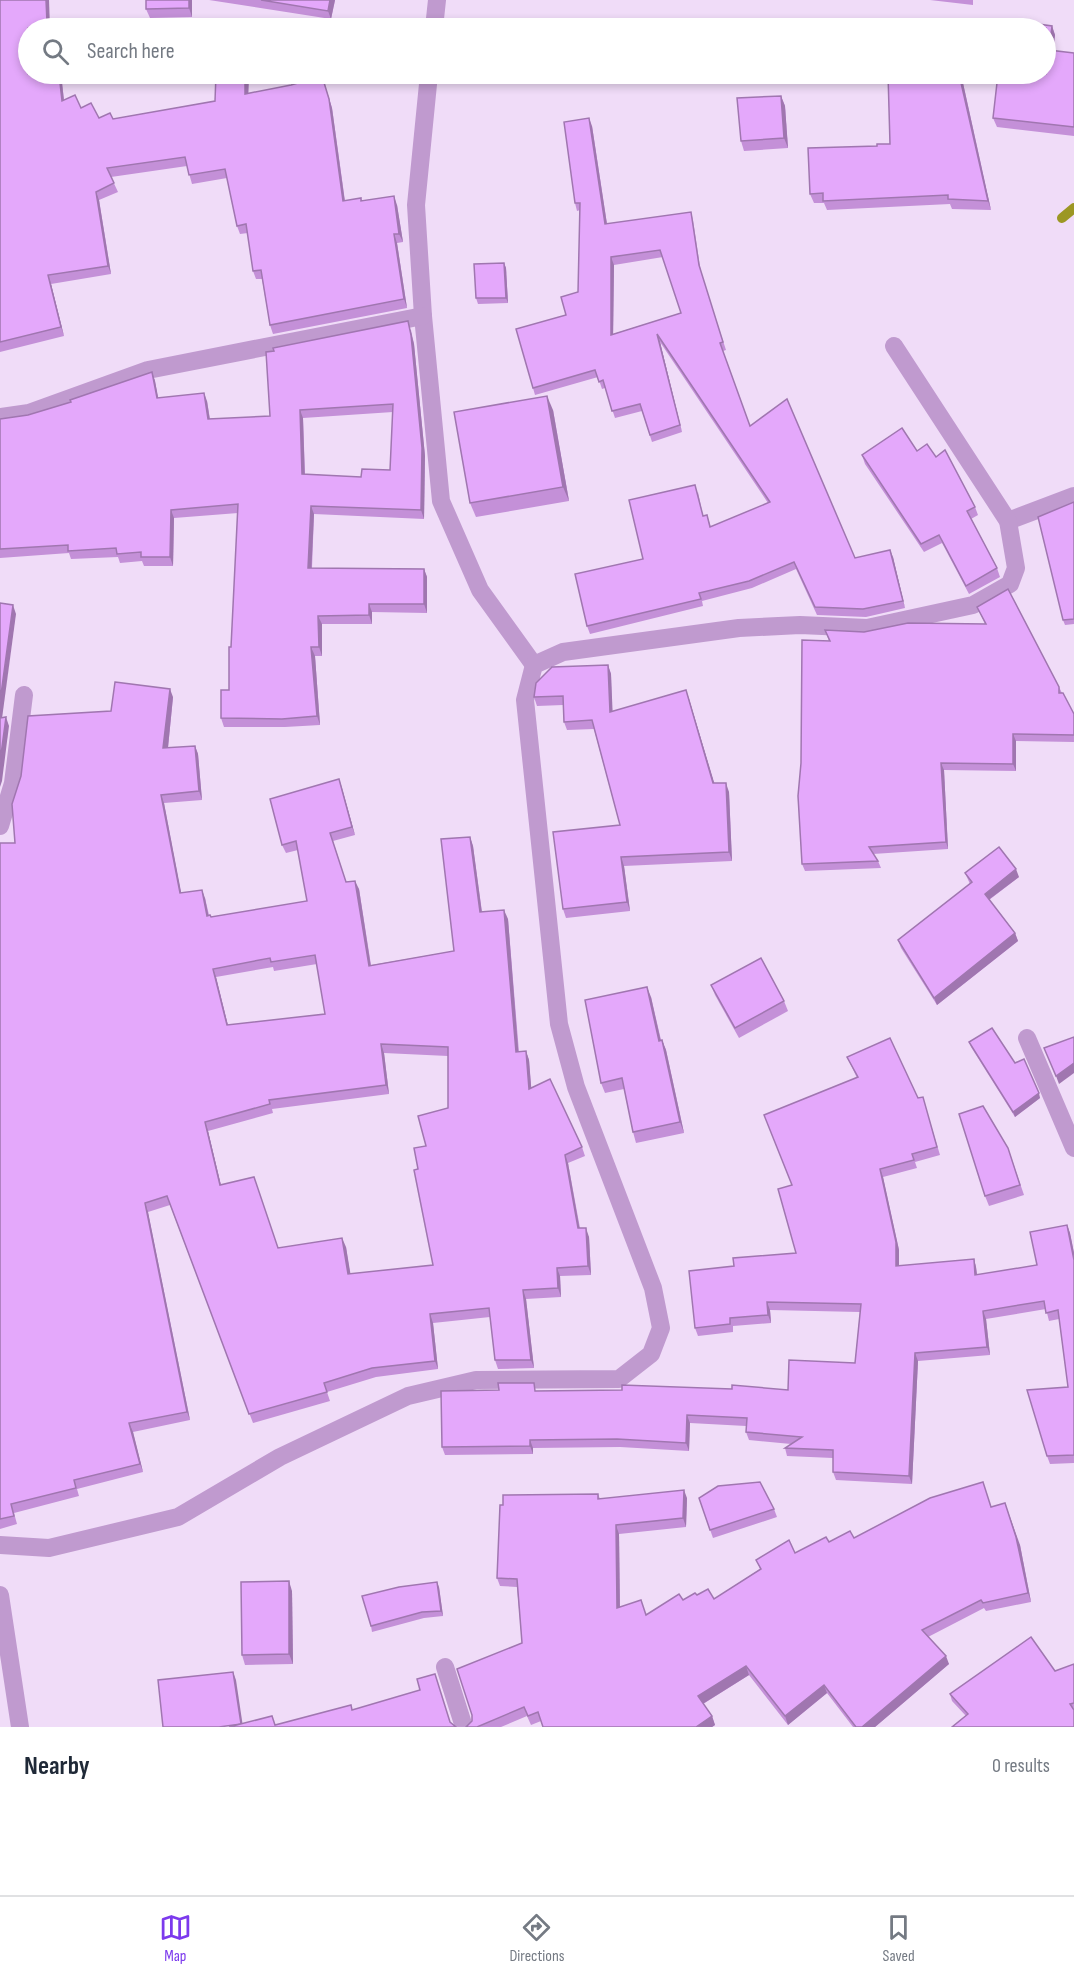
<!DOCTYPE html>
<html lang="en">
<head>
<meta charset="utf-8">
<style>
  body { margin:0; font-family:"Sofia Sans Condensed",sans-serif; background:#f6f6f7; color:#1f2937 }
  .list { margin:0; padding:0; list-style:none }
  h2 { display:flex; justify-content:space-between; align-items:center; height:78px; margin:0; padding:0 24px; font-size:26px }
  h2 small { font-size:20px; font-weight:400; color:#747a83 }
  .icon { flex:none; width:33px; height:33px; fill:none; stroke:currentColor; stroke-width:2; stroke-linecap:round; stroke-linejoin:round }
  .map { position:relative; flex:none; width:1074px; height:1727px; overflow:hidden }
  .search { position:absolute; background:#fff; box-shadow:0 3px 9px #0003; left:18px; right:18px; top:18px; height:66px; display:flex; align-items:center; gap:15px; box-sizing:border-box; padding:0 21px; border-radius:33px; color:#747a83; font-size:22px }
  .sheet { height:168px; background:#fff }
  nav { display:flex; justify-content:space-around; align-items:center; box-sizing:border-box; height:84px; border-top:2px solid #e0e1e3; background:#fff; font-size:16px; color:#747a83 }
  nav a { display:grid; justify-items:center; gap:3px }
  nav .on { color:#7c3aed }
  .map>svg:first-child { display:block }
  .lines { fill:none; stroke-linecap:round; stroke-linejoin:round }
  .stream { stroke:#9c9724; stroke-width:10 }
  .street { stroke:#c09acf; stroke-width:18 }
  .wall { fill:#c490d8; fill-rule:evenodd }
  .shaded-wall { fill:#a076b0 }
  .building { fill:#e4a8fb; stroke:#a076b0; stroke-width:1.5; fill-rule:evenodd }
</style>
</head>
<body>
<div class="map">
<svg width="1074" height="1727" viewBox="0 0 1074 1727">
  <rect width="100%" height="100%" fill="#f0dcf8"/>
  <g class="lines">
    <path class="stream" d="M 1062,218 L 1074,208"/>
    <g class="street">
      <path d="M 434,28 L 437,0"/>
      <path d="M 429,74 L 416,205 L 423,316 L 441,501 L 480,590 L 534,665"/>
      <path d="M 0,417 L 29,413 L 148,370 L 423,316"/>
      <path d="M 1008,521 L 1074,496"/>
      <path d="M 0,826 L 13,783 L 24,695"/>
      <path d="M 1027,1038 L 1074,1148"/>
      <path d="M 0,1545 L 49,1548 L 178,1517 L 280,1457 L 408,1396 L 476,1380 L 619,1379 L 651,1354 L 661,1328 L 653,1288 L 576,1087 L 559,1024 L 525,700 L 534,665 L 563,652 L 739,628 L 800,625 L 867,628 L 973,605 L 1010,584 L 1016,568 L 1008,521 L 894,346"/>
      <path d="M 0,1595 L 20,1727"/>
      <path d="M 445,1667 L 464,1727"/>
    </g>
  </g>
  <g class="wall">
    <path d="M 0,0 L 50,21 L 53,21 L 56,28 L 28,28 L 28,74 L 61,74 L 64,100 L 81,108 L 99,118 L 113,119 L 215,101 L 216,74 L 249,74 L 248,94 L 325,85 L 332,108 L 345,201 L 361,198 L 362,201 L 397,205 L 403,242 L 397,243 L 407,308 L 273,334 L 270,325 L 262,279 L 256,279 L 253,271 L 248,233 L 240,234 L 237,226 L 227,178 L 192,184 L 187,166 L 111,177 L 118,192 L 99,200 L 111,274 L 51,284 L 64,336 L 0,352 Z"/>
    <path d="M 192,0 L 192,17 L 150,18 L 146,9 Z"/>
    <path d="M 209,0 L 335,0 L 331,19 Z"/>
    <path d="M 930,0 L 973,0 L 973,5 Z"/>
    <path d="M 1052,26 L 1055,35 L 1053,51 L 1074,53 L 1074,136 L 997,127 L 993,118 Z"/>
    <path d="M 888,74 L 961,74 L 991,210 L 952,209 L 950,204 L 827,210 L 824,203 L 814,203 L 810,194 L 877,146 L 890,144 Z"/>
    <path d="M 781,96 L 785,106 L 788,148 L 744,151 L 741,141 Z"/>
    <path d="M 592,126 L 607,224 L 691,212 L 693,220 L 701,273 L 726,350 L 723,351 L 750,426 L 855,558 L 893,557 L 905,608 L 866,617 L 817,615 L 796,569 L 752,588 L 702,601 L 703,606 L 590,634 L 587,626 L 698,492 L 703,516 L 707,515 L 711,527 L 768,503 L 660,342 L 682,432 L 652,442 L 642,411 L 615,418 L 605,388 L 602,389 L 598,377 L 535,395 L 533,388 L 566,315 L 578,292 L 580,210 L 577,211 L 575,203 ZM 663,257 L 681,313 L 613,334 L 614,265 Z"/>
    <path d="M 504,263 L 506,268 L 508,303 L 478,304 L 476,298 Z"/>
    <path d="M 411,330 L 414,344 L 425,456 L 424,519 L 314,514 L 312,568 L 424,569 L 427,577 L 427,613 L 372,612 L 372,624 L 322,624 L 322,656 L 315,656 L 320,725 L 285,727 L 224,727 L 221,718 L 229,690 L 238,513 L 174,518 L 173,566 L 144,566 L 142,561 L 120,563 L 118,557 L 71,559 L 69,553 L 0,558 L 0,562 L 0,419 L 28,415 L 71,402 L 152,372 L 155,381 L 158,398 L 207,401 L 210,419 L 270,416 L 274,351 ZM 393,412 L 390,470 L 361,477 L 305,474 L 303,418 Z"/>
    <path d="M 553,410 L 569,501 L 476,517 L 470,503 Z"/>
    <path d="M 917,451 L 936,457 L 975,507 L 978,515 L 971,519 L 997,568 L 1000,577 L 969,594 L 942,543 L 924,552 L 865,464 L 862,455 Z"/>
    <path d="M 1074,502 L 1074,624 L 1065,625 L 1063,620 Z"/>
    <path d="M 977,607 L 1059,687 L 1062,693 L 1074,714 L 1074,742 L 1016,741 L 1016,771 L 944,770 L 948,849 L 873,854 L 878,861 L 881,868 L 805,871 L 802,864 L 801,763 L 829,641 L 825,630 L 864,632 L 985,624 Z"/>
    <path d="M 608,665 L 611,674 L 612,711 L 689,699 L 714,783 L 729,792 L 732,861 L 624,866 L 630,911 L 566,918 L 563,909 L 620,825 L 594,729 L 567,730 L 564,722 L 563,705 L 537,706 L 534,697 Z"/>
    <path d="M 173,697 L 168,748 L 195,746 L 198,754 L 202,800 L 164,803 L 181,893 L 205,898 L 209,915 L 211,917 L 307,901 L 298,850 L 286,853 L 282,845 L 339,779 L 355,835 L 333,841 L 346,882 L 359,889 L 371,965 L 454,951 L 470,837 L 473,846 L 482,912 L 508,919 L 519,1052 L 526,1051 L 529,1060 L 531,1087 L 582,1147 L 585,1156 L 568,1163 L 580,1228 L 589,1237 L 591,1275 L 560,1276 L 561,1297 L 526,1299 L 534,1368 L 498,1369 L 495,1360 L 490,1317 L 433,1323 L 438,1369 L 376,1377 L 327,1392 L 330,1401 L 253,1423 L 170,1205 L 148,1212 L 190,1420 L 133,1432 L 143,1472 L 77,1489 L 79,1496 L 14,1513 L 17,1524 L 0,1529 L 0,843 L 15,843 L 111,711 ZM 317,964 L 325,1014 L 228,1025 L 216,977 L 273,967 L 274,971 ZM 384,1053 L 448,1056 L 448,1108 L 426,1146 L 418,1169 L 433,1265 L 350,1274 L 346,1247 L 278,1248 L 221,1185 L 208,1131 L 273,1113 L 272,1109 L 389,1094 Z"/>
    <path d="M 965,873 L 1019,877 L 989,900 L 1015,933 L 1018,941 L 937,1005 L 901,948 L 898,940 L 970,884 Z"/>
    <path d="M 711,985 L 784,1001 L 788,1011 L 739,1038 L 715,995 Z"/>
    <path d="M 651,997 L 661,1040 L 662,1040 L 666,1050 L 684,1133 L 636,1143 L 633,1132 L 624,1089 L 605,1093 L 601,1083 Z"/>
    <path d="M 969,1042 L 1015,1063 L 1040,1098 L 1015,1117 L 971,1047 Z"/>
    <path d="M 847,1057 L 918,1098 L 925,1105 L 940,1155 L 915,1162 L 917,1168 L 883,1177 L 899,1250 L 899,1266 L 974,1259 L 976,1267 L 977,1275 L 1037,1265 L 1067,1225 L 1070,1233 L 1074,1253 L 1074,1463 L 1050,1464 L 1047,1456 L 1068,1387 L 1059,1319 L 1049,1321 L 1046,1309 L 986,1319 L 990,1355 L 918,1361 L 912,1484 L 836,1480 L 833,1472 L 833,1458 L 787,1456 L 785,1448 L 791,1444 L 749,1440 L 746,1432 L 746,1426 L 690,1423 L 689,1451 L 620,1447 L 533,1448 L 533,1454 L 445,1455 L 442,1447 L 537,1391 L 788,1390 L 855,1363 L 860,1312 L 770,1310 L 771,1323 L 733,1326 L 733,1332 L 698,1336 L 695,1328 L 734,1266 L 796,1253 L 792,1185 L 857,1078 Z"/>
    <path d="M 1008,1148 L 1024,1195 L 989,1206 L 985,1196 Z"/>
    <path d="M 598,1494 L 600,1499 L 687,1498 L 686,1527 L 619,1534 L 620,1607 L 646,1615 L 697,1595 L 714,1599 L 760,1569 L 756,1560 L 795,1553 L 829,1542 L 854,1538 L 991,1507 L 1020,1545 L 1031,1602 L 986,1611 L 984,1608 L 928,1637 L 949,1664 L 875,1727 L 853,1727 L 827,1693 L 788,1725 L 749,1675 L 703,1704 L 712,1716 L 715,1725 L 712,1727 L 543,1727 L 541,1721 L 531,1725 L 527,1716 L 501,1727 L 466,1727 L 472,1721 L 522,1643 L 517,1587 L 500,1586 L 497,1578 Z"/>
    <path d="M 699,1498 L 774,1509 L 777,1517 L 713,1538 Z"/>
    <path d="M 439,1587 L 443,1616 L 424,1618 L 372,1632 L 371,1626 Z"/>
    <path d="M 292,1591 L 293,1664 L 245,1665 L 242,1655 Z"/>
    <path d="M 1074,1664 L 1074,1727 L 966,1716 L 952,1701 L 950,1694 L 1055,1671 Z"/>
  </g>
  <g class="shaded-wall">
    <path d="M 46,0 L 49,0 L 50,28 L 47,22 Z"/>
    <path d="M 189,0 L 192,0 L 192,17 L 189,8 Z"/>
    <path d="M 330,0 L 335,0 L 331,19 L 328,11 Z"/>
    <path d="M 1052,26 L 1055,35 L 1052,59 L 1049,50 Z"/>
    <path d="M 59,74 L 61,74 L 65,110 L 62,101 Z"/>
    <path d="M 245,74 L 249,74 L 248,103 L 245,94 Z"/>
    <path d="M 959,74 L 961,74 L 991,210 L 988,201 Z"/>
    <path d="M 322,76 L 332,108 L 346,210 L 343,201 Z"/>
    <path d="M 781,96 L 785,106 L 788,148 L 784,138 Z"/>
    <path d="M 589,118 L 592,126 L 608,231 L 605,224 Z"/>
    <path d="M 96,192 L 99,200 L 111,274 L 108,266 Z"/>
    <path d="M 394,196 L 397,205 L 403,242 L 399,234 Z"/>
    <path d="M 394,234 L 397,243 L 407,308 L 404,299 Z"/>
    <path d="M 611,257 L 614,265 L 613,343 L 611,335 Z"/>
    <path d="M 504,263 L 506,268 L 508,303 L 506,298 Z"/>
    <path d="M 48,275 L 51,284 L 64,336 L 61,327 Z"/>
    <path d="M 408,321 L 414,344 L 425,456 L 424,519 L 421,510 Z"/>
    <path d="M 657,334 L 660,342 L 682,432 L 680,425 Z"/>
    <path d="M 152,372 L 155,381 L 160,407 L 157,398 Z"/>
    <path d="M 204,393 L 207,401 L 211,428 L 208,419 Z"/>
    <path d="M 547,396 L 553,410 L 569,501 L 563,487 Z"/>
    <path d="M 300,410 L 303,418 L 305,483 L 302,474 Z"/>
    <path d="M 311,506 L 314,514 L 311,577 L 308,568 Z"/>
    <path d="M 171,510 L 174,518 L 173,566 L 170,557 Z"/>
    <path d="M 890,550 L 893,557 L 905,608 L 903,601 Z"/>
    <path d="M 424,569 L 427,577 L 427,613 L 424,604 Z"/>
    <path d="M 369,604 L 372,612 L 372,624 L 369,615 Z"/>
    <path d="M 13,605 L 16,614 L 1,726 L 0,724 L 0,702 Z"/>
    <path d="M 318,616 L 322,624 L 322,656 L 319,647 Z"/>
    <path d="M 311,647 L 315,656 L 320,725 L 317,716 Z"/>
    <path d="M 608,665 L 611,674 L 613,721 L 610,712 Z"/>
    <path d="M 170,689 L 173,697 L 167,757 L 163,748 Z"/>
    <path d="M 686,690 L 689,699 L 717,792 L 713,783 Z"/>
    <path d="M 6,717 L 9,726 L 2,781 L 0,787 L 0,762 Z"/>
    <path d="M 1013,734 L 1016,741 L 1016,771 L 1013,764 Z"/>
    <path d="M 195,746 L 198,754 L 202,800 L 199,791 Z"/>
    <path d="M 941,763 L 944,770 L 948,849 L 946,842 Z"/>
    <path d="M 339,779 L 342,788 L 355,835 L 352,827 Z"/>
    <path d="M 726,783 L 729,792 L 732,861 L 729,852 Z"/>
    <path d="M 161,795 L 164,803 L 183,902 L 180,893 Z"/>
    <path d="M 470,837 L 473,846 L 483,921 L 480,912 Z"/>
    <path d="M 621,857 L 624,866 L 630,911 L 627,902 Z"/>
    <path d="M 1016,869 L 1019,877 L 987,901 L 985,894 Z"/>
    <path d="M 355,881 L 359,889 L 372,974 L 369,966 Z"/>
    <path d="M 202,890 L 205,898 L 210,924 L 207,916 Z"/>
    <path d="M 504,910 L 508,919 L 519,1060 L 516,1052 Z"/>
    <path d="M 1015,933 L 1018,941 L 937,1005 L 934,998 Z"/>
    <path d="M 213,969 L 216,977 L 230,1034 L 227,1025 Z"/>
    <path d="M 647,987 L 651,997 L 663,1051 L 659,1041 Z"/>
    <path d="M 662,1040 L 666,1050 L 684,1133 L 680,1122 Z"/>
    <path d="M 381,1044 L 384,1053 L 389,1094 L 386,1085 Z"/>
    <path d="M 526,1051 L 529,1060 L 532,1097 L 529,1089 Z"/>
    <path d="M 1074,1063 L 1074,1073 L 1059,1084 L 1056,1076 Z"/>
    <path d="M 1039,1093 L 1040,1098 L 1015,1117 L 1013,1112 Z"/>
    <path d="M 205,1122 L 208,1131 L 223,1194 L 220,1185 Z"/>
    <path d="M 565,1155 L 568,1163 L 581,1237 L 578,1228 Z"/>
    <path d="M 880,1169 L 883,1177 L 899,1250 L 899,1274 L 896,1266 Z"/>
    <path d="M 145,1203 L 148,1212 L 190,1420 L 187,1412 Z"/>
    <path d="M 1067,1225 L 1070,1233 L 1074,1253 L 1074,1260 Z"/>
    <path d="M 586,1228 L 589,1237 L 591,1275 L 588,1266 Z"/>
    <path d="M 342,1238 L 346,1247 L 352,1283 L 348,1274 Z"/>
    <path d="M 974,1259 L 976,1267 L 978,1283 L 975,1275 Z"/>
    <path d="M 557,1268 L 560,1276 L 561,1297 L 558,1288 Z"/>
    <path d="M 523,1290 L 526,1299 L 534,1368 L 531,1360 Z"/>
    <path d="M 767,1302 L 770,1310 L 771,1323 L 768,1315 Z"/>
    <path d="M 983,1311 L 986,1319 L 990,1355 L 987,1347 Z"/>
    <path d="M 430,1314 L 433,1323 L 438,1369 L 435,1361 Z"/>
    <path d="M 915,1353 L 918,1361 L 912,1484 L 909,1476 Z"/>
    <path d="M 687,1415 L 690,1423 L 689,1451 L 686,1443 Z"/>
    <path d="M 129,1423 L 133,1432 L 143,1472 L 140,1464 Z"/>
    <path d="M 530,1440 L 533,1448 L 533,1454 L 530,1446 Z"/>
    <path d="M 684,1490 L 687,1498 L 686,1527 L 683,1518 Z"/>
    <path d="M 1005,1503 L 1020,1545 L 1031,1602 L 1028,1593 Z"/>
    <path d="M 616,1525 L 619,1534 L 620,1617 L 617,1608 Z"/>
    <path d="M 289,1581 L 292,1591 L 293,1664 L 289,1654 Z"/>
    <path d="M 437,1582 L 439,1587 L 443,1616 L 441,1611 Z"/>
    <path d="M 946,1656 L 949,1664 L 875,1727 L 862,1727 Z"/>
    <path d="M 746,1666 L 749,1675 L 701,1705 L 698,1696 Z"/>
    <path d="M 233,1672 L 236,1680 L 243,1727 L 241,1724 Z"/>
    <path d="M 824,1685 L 827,1693 L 788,1725 L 785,1716 Z"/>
    <path d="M 712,1716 L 715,1725 L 712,1727 L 696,1727 Z"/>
  </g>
  <g class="building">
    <path d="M 0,0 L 46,0 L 47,22 L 53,21 L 54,28 L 28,28 L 28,74 L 59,74 L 62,101 L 75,95 L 81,108 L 91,103 L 99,118 L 110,113 L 113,119 L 215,101 L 216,74 L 245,74 L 245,94 L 291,85 L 322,76 L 329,99 L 343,201 L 361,198 L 361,201 L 394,196 L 399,234 L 394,234 L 404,299 L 270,325 L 261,270 L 253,271 L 246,224 L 237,226 L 225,169 L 189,175 L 185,157 L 107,168 L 114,183 L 96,192 L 108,266 L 48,275 L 61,327 L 0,342 Z"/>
    <path d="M 146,0 L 189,0 L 189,8 L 146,9 Z"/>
    <path d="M 261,0 L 330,0 L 328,11 Z"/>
    <path d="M 1031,23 L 1052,26 L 1049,50 L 1074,53 L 1074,127 L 993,118 L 998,74 L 1046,74 L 1046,28 L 1007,28 Z"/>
    <path d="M 888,74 L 959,74 L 988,201 L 948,199 L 948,195 L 823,201 L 823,193 L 810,194 L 808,148 L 877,146 L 877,144 L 890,144 Z"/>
    <path d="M 781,96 L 784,138 L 741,141 L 737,98 Z"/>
    <path d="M 589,118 L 605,224 L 691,212 L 699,265 L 723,342 L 720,343 L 750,426 L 787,399 L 855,558 L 890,550 L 903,601 L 863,609 L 815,607 L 794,562 L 749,581 L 699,593 L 701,599 L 587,626 L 575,574 L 643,559 L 629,500 L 695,485 L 703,516 L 707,515 L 710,527 L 770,502 L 657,334 L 680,425 L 650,435 L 640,404 L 612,411 L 603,380 L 599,382 L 595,370 L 533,388 L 516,329 L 566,315 L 561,297 L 578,292 L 580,203 L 575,203 L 564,122 ZM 660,250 L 681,313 L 611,335 L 611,257 Z"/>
    <path d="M 504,263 L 506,298 L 476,298 L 474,264 Z"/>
    <path d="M 408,321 L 411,335 L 422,448 L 421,510 L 311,506 L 308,568 L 424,569 L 424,604 L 369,604 L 369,615 L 318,616 L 319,647 L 311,647 L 317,716 L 282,719 L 221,718 L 221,690 L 229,690 L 229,647 L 231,647 L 238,504 L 171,510 L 170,557 L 141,557 L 141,552 L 117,554 L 116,548 L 68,551 L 68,545 L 0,549 L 0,419 L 28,415 L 71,402 L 70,400 L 152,372 L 157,398 L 204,393 L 208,419 L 270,416 L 266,352 L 274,351 L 273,348 ZM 393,404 L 390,470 L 362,469 L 361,477 L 302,474 L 300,410 Z"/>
    <path d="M 547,396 L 563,487 L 470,503 L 454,412 Z"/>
    <path d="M 902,428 L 917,451 L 927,444 L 936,457 L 945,450 L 975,507 L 967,511 L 997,568 L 966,586 L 939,535 L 921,544 L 862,455 Z"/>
    <path d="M 1074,502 L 1074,619 L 1063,620 L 1038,517 Z"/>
    <path d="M 1008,589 L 1059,687 L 1059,693 L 1063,693 L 1074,714 L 1074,735 L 1013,734 L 1013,764 L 941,763 L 946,842 L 869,847 L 878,861 L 802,864 L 798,796 L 801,763 L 802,640 L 830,641 L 825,630 L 864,632 L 908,623 L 986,624 L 977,607 Z"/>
    <path d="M 0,603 L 13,605 L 0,702 Z"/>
    <path d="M 608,665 L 610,712 L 686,690 L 713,783 L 726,783 L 729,852 L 621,857 L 627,902 L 563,909 L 553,832 L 620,825 L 592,720 L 564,722 L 563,696 L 534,697 L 536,683 L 552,667 Z"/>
    <path d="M 115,682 L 170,689 L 163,748 L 195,746 L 199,791 L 161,795 L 180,893 L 202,890 L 207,916 L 210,915 L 211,917 L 307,901 L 296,841 L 282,845 L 270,799 L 339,779 L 352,827 L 330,833 L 346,882 L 355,881 L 369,966 L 454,951 L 441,839 L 470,837 L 480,912 L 504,910 L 516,1052 L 526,1051 L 529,1089 L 550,1079 L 582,1147 L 565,1155 L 578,1228 L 586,1228 L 588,1266 L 557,1268 L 558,1288 L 523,1290 L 531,1360 L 495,1360 L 489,1308 L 430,1314 L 435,1361 L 372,1368 L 324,1383 L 327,1392 L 249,1414 L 167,1196 L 145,1203 L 187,1412 L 129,1423 L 140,1464 L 74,1480 L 76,1488 L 11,1504 L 14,1516 L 0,1519 L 0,843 L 15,843 L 12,804 L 21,776 L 28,716 L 111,711 ZM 315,955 L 325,1014 L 227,1025 L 213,969 L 270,958 L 271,962 ZM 381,1044 L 448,1047 L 448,1108 L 418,1116 L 426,1146 L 414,1148 L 418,1169 L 414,1170 L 433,1265 L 348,1274 L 342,1238 L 278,1248 L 254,1177 L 220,1185 L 205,1122 L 270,1104 L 269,1100 L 386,1085 Z"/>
    <path d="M 6,717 L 0,762 L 0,718 Z"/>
    <path d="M 999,847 L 1016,869 L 985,894 L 1015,933 L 934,998 L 898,940 L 972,882 L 965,873 Z"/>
    <path d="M 761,958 L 784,1001 L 735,1028 L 711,985 Z"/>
    <path d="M 647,987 L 659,1041 L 662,1040 L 680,1122 L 633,1132 L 622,1078 L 601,1083 L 585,1000 Z"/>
    <path d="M 992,1028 L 1015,1063 L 1024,1059 L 1039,1093 L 1013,1112 L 969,1042 Z"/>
    <path d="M 1074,1037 L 1074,1063 L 1056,1076 L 1044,1048 Z"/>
    <path d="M 890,1038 L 918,1098 L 923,1097 L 937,1147 L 912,1154 L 914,1160 L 880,1169 L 896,1242 L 896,1266 L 974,1259 L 975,1275 L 1037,1265 L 1030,1232 L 1067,1225 L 1074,1260 L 1074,1455 L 1047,1456 L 1027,1390 L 1068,1387 L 1058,1310 L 1046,1313 L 1044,1301 L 983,1311 L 987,1347 L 915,1353 L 909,1476 L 833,1472 L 833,1450 L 785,1448 L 802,1437 L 746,1432 L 747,1418 L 687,1415 L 686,1443 L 617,1439 L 530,1440 L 530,1446 L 442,1447 L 441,1391 L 499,1390 L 498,1383 L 534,1383 L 535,1391 L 622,1390 L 622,1385 L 732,1389 L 732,1385 L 788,1390 L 789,1360 L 855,1363 L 861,1304 L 767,1302 L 768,1315 L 730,1318 L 730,1324 L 695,1328 L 689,1271 L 734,1266 L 733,1258 L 796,1253 L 778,1189 L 792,1185 L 764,1115 L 858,1077 L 847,1057 Z"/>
    <path d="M 983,1106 L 1008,1148 L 1020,1185 L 985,1196 L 959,1114 Z"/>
    <path d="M 760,1482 L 774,1509 L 710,1530 L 699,1498 L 718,1486 Z"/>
    <path d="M 983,1482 L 991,1507 L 1005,1503 L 1016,1537 L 1028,1593 L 983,1603 L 981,1600 L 922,1630 L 946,1656 L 862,1727 L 856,1727 L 824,1685 L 785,1716 L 746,1666 L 698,1696 L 712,1716 L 696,1727 L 543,1727 L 538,1712 L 528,1716 L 524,1707 L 477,1727 L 466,1727 L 472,1721 L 472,1715 L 457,1669 L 522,1643 L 517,1579 L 497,1578 L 500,1505 L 503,1505 L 503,1495 L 598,1494 L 598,1499 L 684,1490 L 683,1518 L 616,1525 L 617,1608 L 641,1600 L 646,1615 L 679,1594 L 683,1600 L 695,1593 L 697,1595 L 708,1589 L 714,1599 L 761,1569 L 756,1560 L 789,1540 L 795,1553 L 826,1537 L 829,1542 L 850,1531 L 854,1538 L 930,1498 Z"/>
    <path d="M 289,1581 L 289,1654 L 242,1655 L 241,1582 Z"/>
    <path d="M 437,1582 L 441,1611 L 422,1612 L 371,1626 L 362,1596 L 399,1587 Z"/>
    <path d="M 1031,1637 L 1055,1671 L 1074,1664 L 1074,1703 L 1070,1704 L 1074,1710 L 1074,1727 L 952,1727 L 968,1714 L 950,1694 Z"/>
    <path d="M 233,1672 L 241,1724 L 219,1727 L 163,1727 L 158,1680 Z"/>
    <path d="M 435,1674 L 450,1722 L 456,1727 L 229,1727 L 272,1716 L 275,1725 L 351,1705 L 352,1710 L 420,1690 L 417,1679 Z"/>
  </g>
</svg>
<div class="search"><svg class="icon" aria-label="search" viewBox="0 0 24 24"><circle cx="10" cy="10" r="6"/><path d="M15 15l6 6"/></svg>Search here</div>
</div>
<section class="sheet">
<h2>Nearby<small>0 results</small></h2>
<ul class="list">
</ul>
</section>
<nav>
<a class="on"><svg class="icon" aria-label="map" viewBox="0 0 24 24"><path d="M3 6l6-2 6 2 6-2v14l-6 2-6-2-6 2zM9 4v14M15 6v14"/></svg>Map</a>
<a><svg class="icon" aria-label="directions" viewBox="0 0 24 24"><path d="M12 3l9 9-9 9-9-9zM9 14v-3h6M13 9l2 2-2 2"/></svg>Directions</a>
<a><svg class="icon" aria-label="saved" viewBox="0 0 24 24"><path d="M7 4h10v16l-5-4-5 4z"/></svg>Saved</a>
</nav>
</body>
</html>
